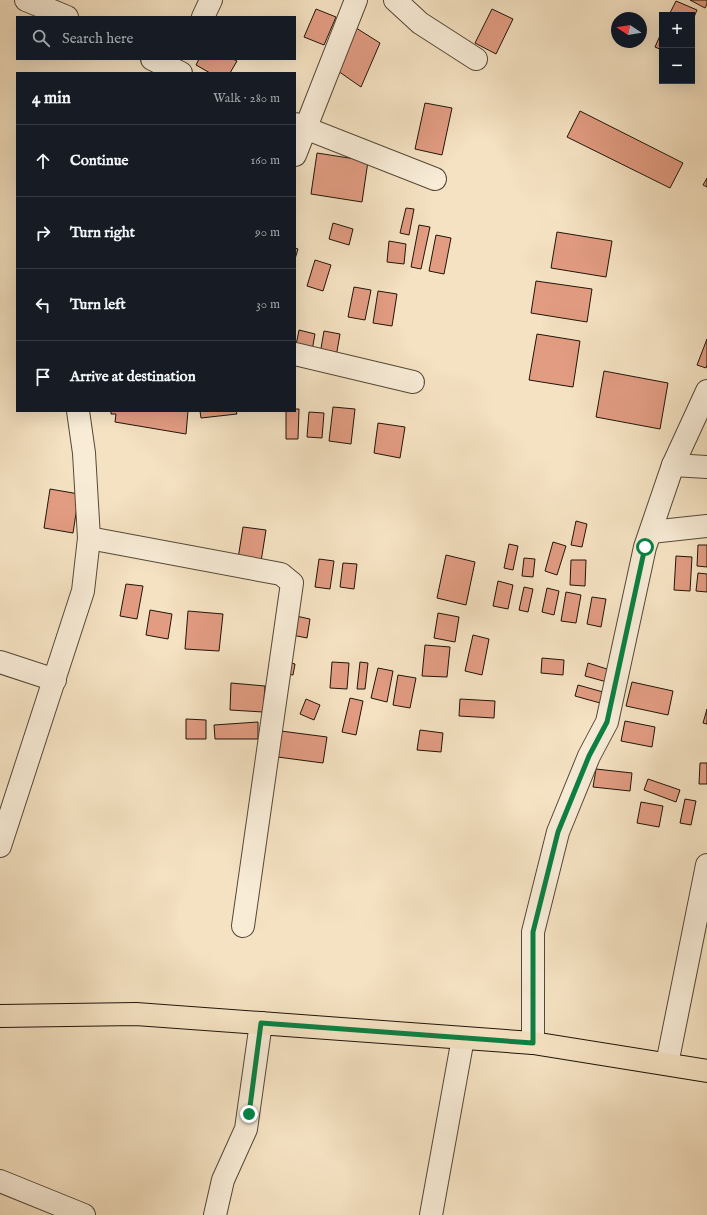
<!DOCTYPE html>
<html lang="en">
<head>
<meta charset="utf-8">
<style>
  body { margin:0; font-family:"IM FELL English",serif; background:#20242c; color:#f1f3f6 }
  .controls { position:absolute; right:12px; top:12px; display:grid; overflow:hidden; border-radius:0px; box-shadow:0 4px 16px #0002 }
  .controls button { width:36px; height:36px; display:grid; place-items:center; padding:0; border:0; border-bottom:1px solid #363941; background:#171b24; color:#f1f3f6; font:20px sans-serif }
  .compass { position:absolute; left:611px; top:12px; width:36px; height:36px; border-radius:50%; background:#171b24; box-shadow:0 4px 16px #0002; rotate:282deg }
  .stop { position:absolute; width:12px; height:12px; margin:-9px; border:3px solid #0b8043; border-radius:50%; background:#fff }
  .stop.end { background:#0b8043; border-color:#fff; box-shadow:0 1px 4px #0008 }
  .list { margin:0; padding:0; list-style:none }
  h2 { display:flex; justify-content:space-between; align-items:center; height:52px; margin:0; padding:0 16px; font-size:17px }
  h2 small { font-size:13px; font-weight:400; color:#9ea1a6 }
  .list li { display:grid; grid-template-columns:26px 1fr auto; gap:12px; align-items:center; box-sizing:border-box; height:72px; padding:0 16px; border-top:1px solid #363941 }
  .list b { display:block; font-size:15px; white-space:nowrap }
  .list em { font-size:13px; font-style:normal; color:#9ea1a6 }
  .icon { flex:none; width:22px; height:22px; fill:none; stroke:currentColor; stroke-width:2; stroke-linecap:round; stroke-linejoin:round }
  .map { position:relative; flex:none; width:707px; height:1215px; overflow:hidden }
  .search { position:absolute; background:#171b24; box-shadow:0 4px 16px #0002; left:16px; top:16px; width:280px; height:44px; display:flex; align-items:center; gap:10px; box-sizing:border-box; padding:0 14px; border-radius:0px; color:#9ea1a6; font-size:15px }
  .panel { position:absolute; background:#171b24; box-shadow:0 4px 16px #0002; left:16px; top:72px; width:280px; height:340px; border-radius:0px }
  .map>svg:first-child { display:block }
  .building { fill:#e29c82; stroke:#201409 }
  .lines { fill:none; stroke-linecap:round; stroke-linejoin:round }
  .minor-casing { stroke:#554837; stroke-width:24 }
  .major-casing { stroke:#201409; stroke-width:24 }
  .minor { stroke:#f8ecd7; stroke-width:22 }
  .major { stroke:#f5e2c2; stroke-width:22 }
  .route { stroke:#0b8043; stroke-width:5 }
</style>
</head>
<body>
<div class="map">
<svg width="707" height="1215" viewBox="0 0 707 1215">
  <rect width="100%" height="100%" fill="#f5e2c2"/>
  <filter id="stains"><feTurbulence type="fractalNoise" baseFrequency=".005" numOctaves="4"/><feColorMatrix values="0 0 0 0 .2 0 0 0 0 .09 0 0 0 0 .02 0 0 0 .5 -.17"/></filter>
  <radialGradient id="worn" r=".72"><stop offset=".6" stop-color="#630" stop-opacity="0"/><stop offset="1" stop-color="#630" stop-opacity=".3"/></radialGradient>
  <g class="building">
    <path d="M 690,0 L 707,0 L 707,4 L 705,8 Z"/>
    <path d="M 676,1 L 697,10 L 692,22 L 692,15 L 669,15 Z"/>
    <path d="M 316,9 L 336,17 L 324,45 L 304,37 Z"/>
    <path d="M 492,9 L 513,19 L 496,54 L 475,43 Z"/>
    <path d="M 353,26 L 380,43 L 361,87 L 338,71 Z"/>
    <path d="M 662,31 L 662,50 L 655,47 Z"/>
    <path d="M 199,59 L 233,59 L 237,61 L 230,73 L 210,73 L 196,65 Z"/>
    <path d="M 425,103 L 452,108 L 442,155 L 415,149 Z"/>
    <path d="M 580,111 L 683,163 L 670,188 L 567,137 Z"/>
    <path d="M 317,153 L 368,161 L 362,202 L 311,194 Z"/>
    <path d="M 707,178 L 707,187 L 703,185 Z"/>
    <path d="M 406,208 L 414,209 L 409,235 L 400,233 Z"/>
    <path d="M 333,223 L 353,229 L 349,245 L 329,239 Z"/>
    <path d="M 419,225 L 430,227 L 421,269 L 411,267 Z"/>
    <path d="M 557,232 L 612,241 L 606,277 L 551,268 Z"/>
    <path d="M 436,235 L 451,238 L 444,274 L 429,271 Z"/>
    <path d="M 389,241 L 406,244 L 404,264 L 387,262 Z"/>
    <path d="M 295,248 L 298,249 L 295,259 Z"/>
    <path d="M 315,260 L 331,265 L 323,291 L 307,286 Z"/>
    <path d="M 536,281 L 592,289 L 587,322 L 531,313 Z"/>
    <path d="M 354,287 L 371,290 L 365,320 L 348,317 Z"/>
    <path d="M 378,291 L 397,294 L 392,326 L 373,323 Z"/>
    <path d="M 299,330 L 315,334 L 311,356 L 295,350 Z"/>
    <path d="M 324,331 L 340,334 L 336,357 L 320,354 Z"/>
    <path d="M 537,334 L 580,341 L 573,387 L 529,380 Z"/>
    <path d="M 707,339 L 707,365 L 706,368 L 697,365 Z"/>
    <path d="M 604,371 L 668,383 L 660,429 L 596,417 Z"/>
    <path d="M 333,407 L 355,409 L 351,444 L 329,441 Z"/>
    <path d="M 295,409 L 299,409 L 298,439 L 286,439 L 286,411 L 295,411 Z"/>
    <path d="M 111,411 L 188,411 L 186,434 L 115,422 L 116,414 L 111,414 Z"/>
    <path d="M 200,411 L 236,411 L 237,414 L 201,418 Z"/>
    <path d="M 309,412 L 324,413 L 322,438 L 307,437 Z"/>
    <path d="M 378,423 L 405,427 L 400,458 L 374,453 Z"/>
    <path d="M 50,489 L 79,494 L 73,533 L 44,528 Z"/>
    <path d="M 576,521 L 587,524 L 582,547 L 571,545 Z"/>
    <path d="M 243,527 L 266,530 L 260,568 L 237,565 Z"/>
    <path d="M 553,542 L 566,546 L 557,575 L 545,571 Z"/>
    <path d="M 509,544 L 518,546 L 513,570 L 504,568 Z"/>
    <path d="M 698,545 L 707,545 L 707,567 L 697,566 Z"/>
    <path d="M 446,555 L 475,562 L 466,605 L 437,598 Z"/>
    <path d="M 676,556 L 692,557 L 690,591 L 674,590 Z"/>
    <path d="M 524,558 L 535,559 L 533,577 L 522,576 Z"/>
    <path d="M 319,559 L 334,561 L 330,589 L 315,587 Z"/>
    <path d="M 571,560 L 586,560 L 585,586 L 570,585 Z"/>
    <path d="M 343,563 L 357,564 L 354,589 L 340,587 Z"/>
    <path d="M 698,573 L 707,574 L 707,592 L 696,591 Z"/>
    <path d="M 498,581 L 513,585 L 508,609 L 493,606 Z"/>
    <path d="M 126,584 L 143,586 L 137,619 L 120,616 Z"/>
    <path d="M 524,587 L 533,589 L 528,612 L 519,610 Z"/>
    <path d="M 547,588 L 559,591 L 554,615 L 542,612 Z"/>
    <path d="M 566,592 L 581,595 L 576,623 L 561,621 Z"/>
    <path d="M 592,597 L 606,599 L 601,627 L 587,624 Z"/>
    <path d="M 150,610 L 172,614 L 168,639 L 146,635 Z"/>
    <path d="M 188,611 L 223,614 L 219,651 L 185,649 Z"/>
    <path d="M 438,613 L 459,617 L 455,642 L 434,638 Z"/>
    <path d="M 296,616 L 310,619 L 307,638 L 292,635 Z"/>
    <path d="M 473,635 L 489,639 L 482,675 L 465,671 Z"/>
    <path d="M 425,645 L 450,647 L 447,677 L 422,676 Z"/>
    <path d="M 542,658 L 564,660 L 563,675 L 541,673 Z"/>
    <path d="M 284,661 L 295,664 L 293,675 L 281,673 Z"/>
    <path d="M 332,662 L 349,663 L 347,689 L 330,688 Z"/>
    <path d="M 360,662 L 368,663 L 365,689 L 357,689 Z"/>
    <path d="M 588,663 L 610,670 L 607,682 L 585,676 Z"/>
    <path d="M 378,668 L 393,671 L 387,702 L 371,698 Z"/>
    <path d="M 398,675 L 416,678 L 410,708 L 393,705 Z"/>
    <path d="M 632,682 L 673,691 L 668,715 L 626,706 Z"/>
    <path d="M 231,683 L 265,686 L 263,712 L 230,710 Z"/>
    <path d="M 578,685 L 603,692 L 600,703 L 575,696 Z"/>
    <path d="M 350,698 L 363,701 L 356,735 L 342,732 Z"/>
    <path d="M 306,699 L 320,705 L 314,720 L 300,714 Z"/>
    <path d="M 460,699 L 495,701 L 494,718 L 459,716 Z"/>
    <path d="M 707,709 L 707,724 L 703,723 Z"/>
    <path d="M 186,719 L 206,720 L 206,739 L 186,739 Z"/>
    <path d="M 625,721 L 655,727 L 652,747 L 621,741 Z"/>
    <path d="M 258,722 L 258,739 L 215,739 L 214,725 Z"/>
    <path d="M 273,730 L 327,737 L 323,763 L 270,756 Z"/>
    <path d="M 420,730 L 443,733 L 441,752 L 417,750 Z"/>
    <path d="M 700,763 L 707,763 L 707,784 L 699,784 Z"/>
    <path d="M 596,769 L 632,773 L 630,791 L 593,787 Z"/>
    <path d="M 648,779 L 680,790 L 676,802 L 644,790 Z"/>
    <path d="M 685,799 L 696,801 L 691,825 L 680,823 Z"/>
    <path d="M 641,802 L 663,806 L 659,827 L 637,823 Z"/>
  </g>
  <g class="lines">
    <g class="minor-casing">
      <g id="minor">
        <path d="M 26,0 L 67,17"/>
        <path d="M 395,0 L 420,23 L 476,59"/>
        <path d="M 203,17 L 211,0"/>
        <path d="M 152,59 L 181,73"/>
        <path d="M 295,124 L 435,179"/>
        <path d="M 295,155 L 356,0"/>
        <path d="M 295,354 L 413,382"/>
        <path d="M 673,465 L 707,467"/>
        <path d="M 651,532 L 707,526"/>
        <path d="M 89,538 L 281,574 L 292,583 L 243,926"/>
        <path d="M 0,662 L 55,680"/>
        <path d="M 0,846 L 83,591 L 89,538 L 84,453 L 78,411"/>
        <path d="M 533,1043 L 533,932 L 558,832 L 589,756 L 607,722 L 645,547 L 673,465 L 707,391"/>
        <path d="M 667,1064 L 707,865"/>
        <path d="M 0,1181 L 84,1215"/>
        <path d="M 215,1215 L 223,1180 L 246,1129 L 261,1023"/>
        <path d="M 431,1215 L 463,1038"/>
      </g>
    </g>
    <g class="major-casing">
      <path id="major" d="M 0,1016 L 136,1014 L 533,1043 L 707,1071"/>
    </g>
    <use href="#minor" class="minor"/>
    <use href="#major" class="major"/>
  </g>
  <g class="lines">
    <path class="route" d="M 249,1114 L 261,1023 L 533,1043 L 533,932 L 558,832 L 589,756 L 607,722 L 645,547"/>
  </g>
  <rect width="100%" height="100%" filter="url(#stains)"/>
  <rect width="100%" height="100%" fill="url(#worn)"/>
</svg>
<div class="controls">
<button>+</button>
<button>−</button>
</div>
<svg class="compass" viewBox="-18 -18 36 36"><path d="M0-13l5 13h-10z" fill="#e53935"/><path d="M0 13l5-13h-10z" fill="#9ea1a6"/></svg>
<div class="stop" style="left:645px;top:547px"></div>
<div class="stop end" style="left:249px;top:1114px"></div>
<div class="search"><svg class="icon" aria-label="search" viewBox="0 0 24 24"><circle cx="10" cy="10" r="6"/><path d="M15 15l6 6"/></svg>Search here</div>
<section class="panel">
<h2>4 min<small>Walk · 280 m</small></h2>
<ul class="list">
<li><svg class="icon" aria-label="ahead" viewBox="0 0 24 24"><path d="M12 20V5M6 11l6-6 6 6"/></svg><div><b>Continue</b></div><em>160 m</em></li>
<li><svg class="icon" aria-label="right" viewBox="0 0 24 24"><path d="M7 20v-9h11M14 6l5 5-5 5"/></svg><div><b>Turn right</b></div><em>90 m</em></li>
<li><svg class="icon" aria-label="left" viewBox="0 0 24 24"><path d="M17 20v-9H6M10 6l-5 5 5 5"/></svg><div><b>Turn left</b></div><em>30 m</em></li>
<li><svg class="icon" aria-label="arrive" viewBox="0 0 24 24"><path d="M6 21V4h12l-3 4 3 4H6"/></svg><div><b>Arrive at destination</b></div></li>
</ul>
</section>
</div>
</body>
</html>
